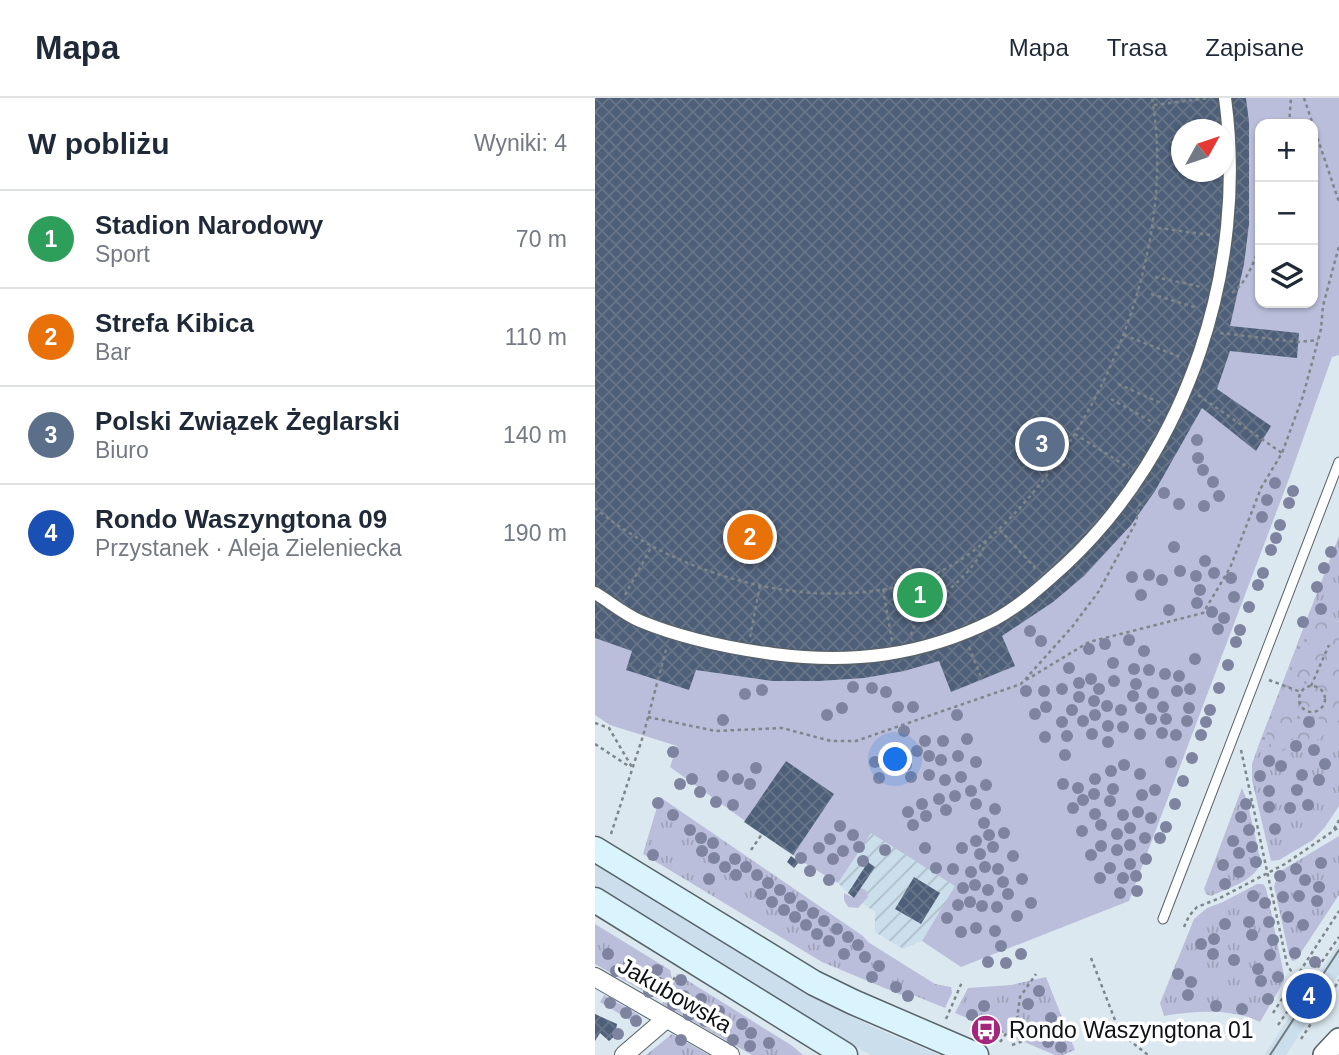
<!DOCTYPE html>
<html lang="pl">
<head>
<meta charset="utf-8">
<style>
  body { margin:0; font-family:Arial,sans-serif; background:#f6f6f7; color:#1f2937 }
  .controls { position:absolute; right:21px; top:21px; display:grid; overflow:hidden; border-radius:14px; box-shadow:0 2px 5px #0004 }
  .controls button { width:63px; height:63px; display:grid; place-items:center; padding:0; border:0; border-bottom:2px solid #e0e1e3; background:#fff; color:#1f2937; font:35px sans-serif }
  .compass { position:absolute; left:576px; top:21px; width:63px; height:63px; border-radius:50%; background:#fff; box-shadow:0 2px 5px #0004; rotate:50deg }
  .you { position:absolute; left:301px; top:662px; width:24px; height:24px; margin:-18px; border:5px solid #fff; border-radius:50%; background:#1a73e8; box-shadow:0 0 0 10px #1a73e833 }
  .badge { display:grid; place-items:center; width:46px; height:46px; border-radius:50%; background:#2563eb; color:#fff; font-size:23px; font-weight:700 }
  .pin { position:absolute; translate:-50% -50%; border:4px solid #fff; box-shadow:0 2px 7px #0006 }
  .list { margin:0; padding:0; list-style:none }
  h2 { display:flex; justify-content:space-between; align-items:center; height:91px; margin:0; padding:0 28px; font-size:30px }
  h2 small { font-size:23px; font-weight:400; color:#747a83 }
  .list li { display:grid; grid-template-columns:46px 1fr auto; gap:21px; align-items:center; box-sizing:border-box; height:98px; padding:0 28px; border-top:2px solid #e0e1e3 }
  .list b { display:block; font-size:26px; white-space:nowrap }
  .list p { margin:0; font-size:23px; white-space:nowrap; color:#747a83 }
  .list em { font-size:23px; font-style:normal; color:#747a83 }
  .icon { flex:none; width:38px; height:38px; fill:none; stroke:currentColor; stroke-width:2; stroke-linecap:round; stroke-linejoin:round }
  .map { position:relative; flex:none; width:744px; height:957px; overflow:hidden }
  header { display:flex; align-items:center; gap:42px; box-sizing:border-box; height:98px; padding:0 35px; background:#fff; border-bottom:2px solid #e0e1e3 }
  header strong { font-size:33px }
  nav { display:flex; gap:38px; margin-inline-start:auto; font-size:24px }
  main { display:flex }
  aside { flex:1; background:#fff }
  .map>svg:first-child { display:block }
  .built { fill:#cbdeeb }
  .industrial { fill:url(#industrial-furrows) }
  .grass { fill:url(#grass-tufts) }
  .park { fill:url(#park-crowns) }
  .garden { fill:url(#garden-dots) }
  .pitch { fill:#bbbeda; fill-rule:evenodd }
  .building { fill:url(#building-cross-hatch); fill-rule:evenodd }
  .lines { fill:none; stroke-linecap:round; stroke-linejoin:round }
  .service-casing { stroke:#586269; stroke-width:11 }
  .pedestrian-casing { stroke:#586269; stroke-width:15 }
  .minor-casing { stroke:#586269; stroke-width:20 }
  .tertiary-casing { stroke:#586269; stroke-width:24 }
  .secondary-casing { stroke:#586269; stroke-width:27 }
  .path { stroke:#7e868b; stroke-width:2.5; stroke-dasharray:3.5 3.5; stroke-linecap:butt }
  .service { stroke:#fff; stroke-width:9 }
  .pedestrian { stroke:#fff; stroke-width:12 }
  .minor { stroke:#fff; stroke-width:18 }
  .tertiary { stroke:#fff; stroke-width:21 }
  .secondary { stroke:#d9f4fc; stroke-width:24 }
  .tram { stroke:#727a7f; stroke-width:2 }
  .tree { fill:#7e84a0 }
  .labels { text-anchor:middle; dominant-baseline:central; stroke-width:7; stroke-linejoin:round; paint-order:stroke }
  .street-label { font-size:23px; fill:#0e1214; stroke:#fff }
  .poi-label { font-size:23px; fill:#0e1214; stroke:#fff; text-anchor:start }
</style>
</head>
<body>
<header>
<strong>Mapa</strong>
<nav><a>Mapa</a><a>Trasa</a><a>Zapisane</a></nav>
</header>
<main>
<aside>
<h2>W pobliżu<small>Wyniki: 4</small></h2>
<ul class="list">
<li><span class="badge" style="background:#2e9e5b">1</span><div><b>Stadion Narodowy</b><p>Sport</p></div><em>70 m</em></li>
<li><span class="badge" style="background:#e8710a">2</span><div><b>Strefa Kibica</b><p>Bar</p></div><em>110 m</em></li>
<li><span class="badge" style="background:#5c6f8a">3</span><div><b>Polski Związek Żeglarski</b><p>Biuro</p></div><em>140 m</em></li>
<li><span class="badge" style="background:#1a4fb4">4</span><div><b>Rondo Waszyngtona 09</b><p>Przystanek · Aleja Zieleniecka</p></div><em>190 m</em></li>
</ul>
</aside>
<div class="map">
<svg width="744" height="957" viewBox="0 0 744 957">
  <defs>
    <pattern id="industrial-furrows" width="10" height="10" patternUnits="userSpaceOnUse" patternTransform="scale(1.75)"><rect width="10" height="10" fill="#cbdeeb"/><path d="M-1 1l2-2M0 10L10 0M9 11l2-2" fill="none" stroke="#adbdc9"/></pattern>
    <pattern id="grass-tufts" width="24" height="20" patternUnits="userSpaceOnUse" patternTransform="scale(1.75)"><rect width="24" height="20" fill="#bbbeda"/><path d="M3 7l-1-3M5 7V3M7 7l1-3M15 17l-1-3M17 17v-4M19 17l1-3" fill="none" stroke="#a0a2ba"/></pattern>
    <pattern id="park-crowns" width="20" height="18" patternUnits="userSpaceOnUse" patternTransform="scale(1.75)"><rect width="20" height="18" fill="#bbbeda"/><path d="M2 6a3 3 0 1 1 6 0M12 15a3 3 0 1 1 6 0" fill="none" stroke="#a0a2ba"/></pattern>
    <pattern id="garden-dots" width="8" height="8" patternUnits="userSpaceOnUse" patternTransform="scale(1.75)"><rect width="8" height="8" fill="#bbbeda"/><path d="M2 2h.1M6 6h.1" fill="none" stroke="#a0a2ba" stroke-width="1.8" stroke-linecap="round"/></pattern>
    <pattern id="building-cross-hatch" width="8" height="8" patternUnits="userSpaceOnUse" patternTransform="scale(1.75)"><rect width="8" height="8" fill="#4e5f79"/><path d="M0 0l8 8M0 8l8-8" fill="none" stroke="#687589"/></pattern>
  </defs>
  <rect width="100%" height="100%" fill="#dce8f0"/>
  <g class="built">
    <path d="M 0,764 L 220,899 L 278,929 L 345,957 L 275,957 L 0,788 Z"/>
    <path d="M 744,845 L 744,876 L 691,957 L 669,957 Z"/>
  </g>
  <path class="industrial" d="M 276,734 L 361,788 L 327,843 L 308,851 L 280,834 L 280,814 L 253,795 L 243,785 Z"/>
  <g class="grass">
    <path d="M 744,438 L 744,524 L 715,513 Z"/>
    <path d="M 744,564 L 744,708 L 730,729 L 718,742 L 684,762 L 676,763 L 657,682 L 657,666 L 663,649 L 670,651 Z"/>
    <path d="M 647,690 L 652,702 L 666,764 C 660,783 633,790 616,798 L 611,796 L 609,791 Z"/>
    <path d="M 65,699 L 268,838 L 273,844 L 340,886 L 356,889 L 357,895 L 350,910 L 318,897 L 316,901 L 227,864 L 48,756 Z"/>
    <path d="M 744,738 L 744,797 L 701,862 L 697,863 L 694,857 L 679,788 L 684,774 Z"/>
    <path d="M 662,786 L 668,786 L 671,790 L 689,877 L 689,883 L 665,924 C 637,910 599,913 569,918 L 565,905 L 599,821 L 612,810 L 628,804 Z"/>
    <path d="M 265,790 L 271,792 L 273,799 L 263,810 L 253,809 L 249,802 L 249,795 L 259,800 Z"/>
    <path d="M 0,826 L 75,872 L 77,880 L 65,900 L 62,901 L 0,866 Z"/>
    <path d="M 87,879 L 196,947 L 208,957 L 157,957 L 67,906 L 80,882 Z"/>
    <path d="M 451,879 L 480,952 L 468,957 L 460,957 L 360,915 L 373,890 L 416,887 Z"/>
    <path d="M 9,897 L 44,917 L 46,924 L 43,927 L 5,904 Z"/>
    <path d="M 77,936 L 114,957 L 51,957 Z"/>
  </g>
  <path class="park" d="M 715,513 L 744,524 L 744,622 C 717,650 703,658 663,649 Z"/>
  <g class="garden">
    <path d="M 715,513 L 721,515 C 713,519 709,531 711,539 L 730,550 L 729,552 L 710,544 L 707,545 L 697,571 L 698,575 L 708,580 L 713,586 L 705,591 L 702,589 L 701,582 L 697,577 L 691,577 Z"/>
    <path d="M 686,590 L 689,591 L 685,601 L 683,600 L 671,638 L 676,643 L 676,652 L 663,649 Z"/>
    <path d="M 704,610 L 713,617 L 725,615 L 723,624 L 716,629 L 705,627 L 701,622 L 700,613 Z"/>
    <path d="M 698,640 L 708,641 L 711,649 L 690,653 L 692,644 Z"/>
  </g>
  <path class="pitch" d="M 0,0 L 744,0 L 744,257 L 737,259 L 695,378 L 534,803 L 366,869 L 327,843 L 360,788 L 276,735 L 243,785 L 206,763 L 75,669 L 82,648 L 15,627 L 0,617 ZM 665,26 L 718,26 L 718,205 L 665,205 ZM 586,32 L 628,32 L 628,74 L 586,74 Z"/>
  <g class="building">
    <path d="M 0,0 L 651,0 L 654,24 L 654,126 L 649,166 L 635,228 L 704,235 L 702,260 L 635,253 L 622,291 L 676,328 L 661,353 L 607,310 L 560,393 L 536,427 L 489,478 L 458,504 L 407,538 L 420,568 L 356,594 L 344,563 L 309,573 L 269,580 L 224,583 L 177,583 L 101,572 L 94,592 L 31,572 L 37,553 L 0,540 ZM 586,32 L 628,32 L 628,74 L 586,74 Z"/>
    <path d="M 191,663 L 239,696 L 198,757 L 149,724 Z"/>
    <path d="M 196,758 L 204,764 L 199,770 L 192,764 Z"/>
    <path d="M 273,764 L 280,769 L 259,800 L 253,795 Z"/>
    <path d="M 319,779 L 345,795 L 326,826 L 300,811 Z"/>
    <path d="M 0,916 L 22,926 L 20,938 L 14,943 L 5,935 L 0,943 Z"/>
  </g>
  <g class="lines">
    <g class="service-casing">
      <path id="service" d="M 568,821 L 744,364"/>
    </g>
    <g class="pedestrian-casing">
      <path id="pedestrian" d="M 0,495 C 15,504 29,516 45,523 C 86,540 134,550 178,556 C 257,566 327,558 399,522 C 425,508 448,487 470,467 C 594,352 653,167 630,0"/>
    </g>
    <g class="minor-casing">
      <g id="minor">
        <path d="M 0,879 L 135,957"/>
        <path d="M 29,957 L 71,921"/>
      </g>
    </g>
    <g class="tertiary-casing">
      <path id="tertiary" d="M 729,957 L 744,941"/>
    </g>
    <g class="secondary-casing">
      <g id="secondary">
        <path d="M 0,751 L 219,885 L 258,904 L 381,957"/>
        <path d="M 0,802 L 250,957"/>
      </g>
    </g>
    <g class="path">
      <path d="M 709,0 L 744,104"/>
      <path d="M 559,7 L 614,0"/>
      <path d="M 694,26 L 696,0"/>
      <path d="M 556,129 L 615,137"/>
      <path d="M 560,179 L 607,189"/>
      <path d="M 637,195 C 652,184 659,164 665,147"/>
      <path d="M 556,196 L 603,210"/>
      <path d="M 625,235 L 703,244 L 723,242"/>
      <path d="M 529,237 L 588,260"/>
      <path d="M 523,286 L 568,306"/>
      <path d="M 603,297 L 687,355"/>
      <path d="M 516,301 L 559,325"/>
      <path d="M 480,336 L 534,370"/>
      <path d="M 0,410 C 87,483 247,526 352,470 C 388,450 416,421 442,390 C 524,287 580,133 557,0"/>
      <path d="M 405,432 L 443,473"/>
      <path d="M 288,491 L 297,543"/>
      <path d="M 30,497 L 57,448"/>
      <path d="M 316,537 C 322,507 380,483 391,443"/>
      <path d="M 155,539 L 165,487"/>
      <path d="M 374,549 L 387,582"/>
      <path d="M 431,582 L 494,544 L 608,515 L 635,470 L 666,390 L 687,355 L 708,298 L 726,231 L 728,208 L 744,148"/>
      <path d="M 674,582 L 706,594"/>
      <circle cx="717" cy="601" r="13"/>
      <path d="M 716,588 L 734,547"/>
      <path d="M 53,619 L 121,633 L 187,630 L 236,643 L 261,643 L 426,586 L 477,529 L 504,493 L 541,424 L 546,401"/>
      <path d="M 0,625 L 14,630 L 38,671"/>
      <path d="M 0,646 L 35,669"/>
      <path d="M 646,652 L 692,866 L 700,880"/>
      <path d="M 739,731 L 744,722"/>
      <path d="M 16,736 L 48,638 L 72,548"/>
      <path d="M 156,752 L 167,736"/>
      <path d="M 589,829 L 594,818 L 602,809 L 625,800 L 690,766 L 744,729"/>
      <path d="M 496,860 L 525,935 L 553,957"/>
      <path d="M 740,889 L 744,882"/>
      <path d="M 67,900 L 82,876"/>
      <path d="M 678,915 L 744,813"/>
      <path d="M 351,921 L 367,884"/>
      <path d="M 683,927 L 744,839"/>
      <path d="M 706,941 L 721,918"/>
      <path d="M 405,944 L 422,921 L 425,899 L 441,876"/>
      <path d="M 417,947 L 456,933 L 468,921"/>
    </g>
    <use href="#service" class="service"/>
    <use href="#pedestrian" class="pedestrian"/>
    <use href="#minor" class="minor"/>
    <use href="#tertiary" class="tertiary"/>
    <use href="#secondary" class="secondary"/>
    <path class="tram" d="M 675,957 L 744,852"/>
  </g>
  <g class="tree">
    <circle cx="602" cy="342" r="6"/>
    <circle cx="603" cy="360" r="6"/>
    <circle cx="608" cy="372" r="6"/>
    <circle cx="618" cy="384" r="6"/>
    <circle cx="680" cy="385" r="6"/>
    <circle cx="698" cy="393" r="6"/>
    <circle cx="569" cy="395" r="6"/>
    <circle cx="624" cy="398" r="6"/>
    <circle cx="672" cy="402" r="6"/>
    <circle cx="694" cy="405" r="6"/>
    <circle cx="584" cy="406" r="6"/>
    <circle cx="609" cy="408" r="6"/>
    <circle cx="667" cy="419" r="6"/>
    <circle cx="685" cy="427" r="6"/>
    <circle cx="681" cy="440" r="6"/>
    <circle cx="579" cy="449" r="6"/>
    <circle cx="676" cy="452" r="6"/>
    <circle cx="736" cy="454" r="6"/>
    <circle cx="610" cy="463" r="6"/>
    <circle cx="729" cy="470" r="6"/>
    <circle cx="585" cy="473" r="6"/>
    <circle cx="619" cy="475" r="6"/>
    <circle cx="668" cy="475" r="6"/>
    <circle cx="554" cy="477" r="6"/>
    <circle cx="601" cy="478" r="6"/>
    <circle cx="537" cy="479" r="6"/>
    <circle cx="636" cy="480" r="6"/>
    <circle cx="567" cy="482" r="6"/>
    <circle cx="663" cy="487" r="6"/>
    <circle cx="722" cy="489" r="6"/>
    <circle cx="605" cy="492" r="6"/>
    <circle cx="546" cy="497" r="6"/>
    <circle cx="639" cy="499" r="6"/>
    <circle cx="602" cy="505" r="6"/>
    <circle cx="654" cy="509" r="6"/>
    <circle cx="726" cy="511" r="6"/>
    <circle cx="574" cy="512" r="6"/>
    <circle cx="617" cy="514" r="6"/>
    <circle cx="629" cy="520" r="6"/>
    <circle cx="708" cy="524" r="6"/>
    <circle cx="623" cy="531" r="6"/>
    <circle cx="645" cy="532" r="6"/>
    <circle cx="435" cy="533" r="6"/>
    <circle cx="534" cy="542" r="6"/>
    <circle cx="446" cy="543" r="6"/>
    <circle cx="641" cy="544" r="6"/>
    <circle cx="510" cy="546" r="6"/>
    <circle cx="494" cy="551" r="6"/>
    <circle cx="549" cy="553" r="6"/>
    <circle cx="600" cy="561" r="6"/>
    <circle cx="518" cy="565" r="6"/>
    <circle cx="633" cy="567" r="6"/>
    <circle cx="474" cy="570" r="6"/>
    <circle cx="539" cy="571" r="6"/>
    <circle cx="554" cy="572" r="6"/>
    <circle cx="570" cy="576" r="6"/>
    <circle cx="584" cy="578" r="6"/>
    <circle cx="496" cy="581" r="6"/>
    <circle cx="519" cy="583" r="6"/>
    <circle cx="484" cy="585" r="6"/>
    <circle cx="541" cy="586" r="6"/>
    <circle cx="258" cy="589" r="6"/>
    <circle cx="277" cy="590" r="6"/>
    <circle cx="624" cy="590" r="6"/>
    <circle cx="467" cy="591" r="6"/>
    <circle cx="504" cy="591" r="6"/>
    <circle cx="595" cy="591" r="6"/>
    <circle cx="167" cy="592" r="6"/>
    <circle cx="431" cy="593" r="6"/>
    <circle cx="449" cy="593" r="6"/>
    <circle cx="582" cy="593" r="6"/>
    <circle cx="291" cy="594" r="6"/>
    <circle cx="558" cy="595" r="6"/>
    <circle cx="150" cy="596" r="6"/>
    <circle cx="538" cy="598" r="6"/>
    <circle cx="484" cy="599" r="6"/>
    <circle cx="499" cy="603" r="6"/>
    <circle cx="512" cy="608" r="6"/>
    <circle cx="303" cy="609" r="6"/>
    <circle cx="318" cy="609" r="6"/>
    <circle cx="451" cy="609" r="6"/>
    <circle cx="568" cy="609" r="6"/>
    <circle cx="247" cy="610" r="6"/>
    <circle cx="546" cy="610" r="6"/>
    <circle cx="594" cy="610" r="6"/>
    <circle cx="477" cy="612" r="6"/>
    <circle cx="526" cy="612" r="6"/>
    <circle cx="615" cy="612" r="6"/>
    <circle cx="440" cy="616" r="6"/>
    <circle cx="232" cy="617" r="6"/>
    <circle cx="362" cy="617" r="6"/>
    <circle cx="500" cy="617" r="6"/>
    <circle cx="556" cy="621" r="6"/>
    <circle cx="571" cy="621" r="6"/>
    <circle cx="128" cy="622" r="6"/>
    <circle cx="488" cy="623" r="6"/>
    <circle cx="592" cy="623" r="6"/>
    <circle cx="467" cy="624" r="6"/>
    <circle cx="611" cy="624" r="6"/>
    <circle cx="714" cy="624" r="6"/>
    <circle cx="513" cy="628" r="6"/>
    <circle cx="528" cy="629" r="6"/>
    <circle cx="309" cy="633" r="6"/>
    <circle cx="567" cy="635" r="6"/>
    <circle cx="497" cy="636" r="6"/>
    <circle cx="545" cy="636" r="6"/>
    <circle cx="581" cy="637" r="6"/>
    <circle cx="606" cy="637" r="6"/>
    <circle cx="472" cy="638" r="6"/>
    <circle cx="450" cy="639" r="6"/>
    <circle cx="372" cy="641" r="6"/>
    <circle cx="330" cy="643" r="6"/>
    <circle cx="348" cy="643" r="6"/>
    <circle cx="513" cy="644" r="6"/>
    <circle cx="701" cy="648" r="6"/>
    <circle cx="719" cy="652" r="6"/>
    <circle cx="322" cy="653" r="6"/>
    <circle cx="78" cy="654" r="6"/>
    <circle cx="306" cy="654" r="6"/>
    <circle cx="470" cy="657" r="6"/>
    <circle cx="334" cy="658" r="6"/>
    <circle cx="363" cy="658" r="6"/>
    <circle cx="597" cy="660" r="6"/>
    <circle cx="346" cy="662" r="6"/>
    <circle cx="674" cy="663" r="6"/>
    <circle cx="280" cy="664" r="6"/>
    <circle cx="381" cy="664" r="6"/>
    <circle cx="576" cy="664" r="6"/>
    <circle cx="730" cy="666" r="6"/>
    <circle cx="311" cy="667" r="6"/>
    <circle cx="529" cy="667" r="6"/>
    <circle cx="686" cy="668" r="6"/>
    <circle cx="161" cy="670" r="6"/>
    <circle cx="516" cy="673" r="6"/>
    <circle cx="545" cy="676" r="6"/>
    <circle cx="334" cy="677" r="6"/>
    <circle cx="707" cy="677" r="6"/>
    <circle cx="128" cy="678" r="6"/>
    <circle cx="665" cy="678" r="6"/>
    <circle cx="316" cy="679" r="6"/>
    <circle cx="366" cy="679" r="6"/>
    <circle cx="284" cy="680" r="6"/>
    <circle cx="97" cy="681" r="6"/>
    <circle cx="143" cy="681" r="6"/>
    <circle cx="500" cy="681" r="6"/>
    <circle cx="350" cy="682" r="6"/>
    <circle cx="724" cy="682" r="6"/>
    <circle cx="588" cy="683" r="6"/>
    <circle cx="85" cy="686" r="6"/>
    <circle cx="155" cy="686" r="6"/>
    <circle cx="468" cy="686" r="6"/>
    <circle cx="391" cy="687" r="6"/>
    <circle cx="483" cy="690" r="6"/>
    <circle cx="518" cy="691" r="6"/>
    <circle cx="560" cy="692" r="6"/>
    <circle cx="702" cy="692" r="6"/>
    <circle cx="376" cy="693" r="6"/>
    <circle cx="674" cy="693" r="6"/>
    <circle cx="105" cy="694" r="6"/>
    <circle cx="499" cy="696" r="6"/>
    <circle cx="547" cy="697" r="6"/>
    <circle cx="360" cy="698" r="6"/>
    <circle cx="344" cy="701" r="6"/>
    <circle cx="488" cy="702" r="6"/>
    <circle cx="515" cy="703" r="6"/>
    <circle cx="121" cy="704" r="6"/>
    <circle cx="63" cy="705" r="6"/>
    <circle cx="327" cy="706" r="6"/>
    <circle cx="381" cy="706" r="6"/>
    <circle cx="580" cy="706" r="6"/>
    <circle cx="651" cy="706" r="6"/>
    <circle cx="138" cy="707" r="6"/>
    <circle cx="713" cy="707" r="6"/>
    <circle cx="674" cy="709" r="6"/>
    <circle cx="478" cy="710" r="6"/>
    <circle cx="695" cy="710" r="6"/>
    <circle cx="400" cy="711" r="6"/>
    <circle cx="351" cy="712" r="6"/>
    <circle cx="313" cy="714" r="6"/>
    <circle cx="543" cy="714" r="6"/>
    <circle cx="500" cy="716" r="6"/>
    <circle cx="78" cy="717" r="6"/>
    <circle cx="528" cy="717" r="6"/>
    <circle cx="331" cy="718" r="6"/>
    <circle cx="646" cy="719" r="6"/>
    <circle cx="556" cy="720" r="6"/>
    <circle cx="389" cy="725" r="6"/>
    <circle cx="318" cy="727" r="6"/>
    <circle cx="506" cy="727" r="6"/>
    <circle cx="245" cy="728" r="6"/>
    <circle cx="571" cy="729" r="6"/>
    <circle cx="535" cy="730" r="6"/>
    <circle cx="680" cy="731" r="6"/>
    <circle cx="95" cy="732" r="6"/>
    <circle cx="654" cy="732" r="6"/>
    <circle cx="487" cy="733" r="6"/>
    <circle cx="409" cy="735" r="6"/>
    <circle cx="522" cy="736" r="6"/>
    <circle cx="258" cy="737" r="6"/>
    <circle cx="394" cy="737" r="6"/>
    <circle cx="106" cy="740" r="6"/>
    <circle cx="550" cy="740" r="6"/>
    <circle cx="565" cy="740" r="6"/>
    <circle cx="235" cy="741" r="6"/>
    <circle cx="381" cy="743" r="6"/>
    <circle cx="638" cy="743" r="6"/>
    <circle cx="118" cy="745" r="6"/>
    <circle cx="535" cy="747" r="6"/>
    <circle cx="506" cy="748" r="6"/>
    <circle cx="264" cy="749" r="6"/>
    <circle cx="398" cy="749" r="6"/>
    <circle cx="657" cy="749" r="6"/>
    <circle cx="224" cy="750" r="6"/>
    <circle cx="330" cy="750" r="6"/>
    <circle cx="367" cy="750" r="6"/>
    <circle cx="290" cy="752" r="6"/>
    <circle cx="522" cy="752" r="6"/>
    <circle cx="107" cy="753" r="6"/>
    <circle cx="248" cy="753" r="6"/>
    <circle cx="644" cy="755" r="6"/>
    <circle cx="385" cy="756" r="6"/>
    <circle cx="58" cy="757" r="6"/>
    <circle cx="496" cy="757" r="6"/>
    <circle cx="418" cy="758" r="6"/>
    <circle cx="119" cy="760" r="6"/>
    <circle cx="206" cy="760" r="6"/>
    <circle cx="140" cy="761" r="6"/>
    <circle cx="238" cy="761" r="6"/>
    <circle cx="551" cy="761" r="6"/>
    <circle cx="268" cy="763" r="6"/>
    <circle cx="661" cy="764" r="6"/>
    <circle cx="726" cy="765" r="6"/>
    <circle cx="535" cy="766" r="6"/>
    <circle cx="628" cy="767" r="6"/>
    <circle cx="130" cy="769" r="6"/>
    <circle cx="151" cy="769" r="6"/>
    <circle cx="390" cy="769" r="6"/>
    <circle cx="341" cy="770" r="6"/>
    <circle cx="515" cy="770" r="6"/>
    <circle cx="358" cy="771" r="6"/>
    <circle cx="403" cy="771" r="6"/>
    <circle cx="701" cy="771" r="6"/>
    <circle cx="215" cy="773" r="6"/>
    <circle cx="376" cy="774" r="6"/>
    <circle cx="644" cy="774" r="6"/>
    <circle cx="141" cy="777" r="6"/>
    <circle cx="162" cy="777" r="6"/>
    <circle cx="541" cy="778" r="6"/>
    <circle cx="685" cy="778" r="6"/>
    <circle cx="505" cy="780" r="6"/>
    <circle cx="528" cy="780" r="6"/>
    <circle cx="114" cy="781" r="6"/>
    <circle cx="427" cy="781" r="6"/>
    <circle cx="234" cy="782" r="6"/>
    <circle cx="710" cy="782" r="6"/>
    <circle cx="408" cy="784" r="6"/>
    <circle cx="173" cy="785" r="6"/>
    <circle cx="630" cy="786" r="6"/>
    <circle cx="380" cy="787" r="6"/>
    <circle cx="724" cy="789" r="6"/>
    <circle cx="368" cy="790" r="6"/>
    <circle cx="185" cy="792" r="6"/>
    <circle cx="393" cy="792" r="6"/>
    <circle cx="542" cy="793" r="6"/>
    <circle cx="525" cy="795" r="6"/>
    <circle cx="166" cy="796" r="6"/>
    <circle cx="413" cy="796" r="6"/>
    <circle cx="658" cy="798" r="6"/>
    <circle cx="704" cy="798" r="6"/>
    <circle cx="688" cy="799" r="6"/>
    <circle cx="195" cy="800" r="6"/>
    <circle cx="722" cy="803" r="6"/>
    <circle cx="177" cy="804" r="6"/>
    <circle cx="375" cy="804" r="6"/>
    <circle cx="436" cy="805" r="6"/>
    <circle cx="670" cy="805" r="6"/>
    <circle cx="363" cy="807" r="6"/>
    <circle cx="207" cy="808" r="6"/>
    <circle cx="387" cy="808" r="6"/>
    <circle cx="402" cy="809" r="6"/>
    <circle cx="189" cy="812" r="6"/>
    <circle cx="218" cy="815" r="6"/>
    <circle cx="422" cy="818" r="6"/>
    <circle cx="200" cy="819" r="6"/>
    <circle cx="693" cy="819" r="6"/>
    <circle cx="352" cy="820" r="6"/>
    <circle cx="229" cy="823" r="6"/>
    <circle cx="654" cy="824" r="6"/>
    <circle cx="674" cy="824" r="6"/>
    <circle cx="630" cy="826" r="6"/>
    <circle cx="211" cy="827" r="6"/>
    <circle cx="708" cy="827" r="6"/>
    <circle cx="381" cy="830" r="6"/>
    <circle cx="242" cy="831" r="6"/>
    <circle cx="400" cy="833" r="6"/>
    <circle cx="366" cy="834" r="6"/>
    <circle cx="222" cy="836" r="6"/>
    <circle cx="657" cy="837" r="6"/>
    <circle cx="253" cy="839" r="6"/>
    <circle cx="619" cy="841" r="6"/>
    <circle cx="678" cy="842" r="6"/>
    <circle cx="234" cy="843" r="6"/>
    <circle cx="606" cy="846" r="6"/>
    <circle cx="263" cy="847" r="6"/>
    <circle cx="406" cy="848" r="6"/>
    <circle cx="700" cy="855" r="6"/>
    <circle cx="13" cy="856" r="6"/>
    <circle cx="249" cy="856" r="6"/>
    <circle cx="426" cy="856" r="6"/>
    <circle cx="618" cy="856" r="6"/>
    <circle cx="675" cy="857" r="6"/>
    <circle cx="270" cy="859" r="6"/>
    <circle cx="639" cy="862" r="6"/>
    <circle cx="34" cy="864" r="6"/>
    <circle cx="393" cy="864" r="6"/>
    <circle cx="720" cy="864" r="6"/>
    <circle cx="411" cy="865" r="6"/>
    <circle cx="284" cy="868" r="6"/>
    <circle cx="663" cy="871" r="6"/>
    <circle cx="62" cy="872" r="6"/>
    <circle cx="21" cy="873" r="6"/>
    <circle cx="37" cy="876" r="6"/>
    <circle cx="583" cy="876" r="6"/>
    <circle cx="277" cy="879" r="6"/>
    <circle cx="683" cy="879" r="6"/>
    <circle cx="86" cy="882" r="6"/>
    <circle cx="666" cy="883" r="6"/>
    <circle cx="596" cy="884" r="6"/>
    <circle cx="64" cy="885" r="6"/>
    <circle cx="301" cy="889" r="6"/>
    <circle cx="444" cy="893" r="6"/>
    <circle cx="54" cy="894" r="6"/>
    <circle cx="593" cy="897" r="6"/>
    <circle cx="89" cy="898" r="6"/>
    <circle cx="313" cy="898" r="6"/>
    <circle cx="106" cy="901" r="6"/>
    <circle cx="673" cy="901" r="6"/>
    <circle cx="15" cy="905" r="6"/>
    <circle cx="433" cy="906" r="6"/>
    <circle cx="78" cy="907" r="6"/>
    <circle cx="389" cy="908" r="6"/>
    <circle cx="621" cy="908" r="6"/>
    <circle cx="647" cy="911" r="6"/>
    <circle cx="124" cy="913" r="6"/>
    <circle cx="31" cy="915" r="6"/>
    <circle cx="94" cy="917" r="6"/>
    <circle cx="377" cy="917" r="6"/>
    <circle cx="456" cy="920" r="6"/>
    <circle cx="390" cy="922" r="6"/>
    <circle cx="41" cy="923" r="6"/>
    <circle cx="110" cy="923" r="6"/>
    <circle cx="147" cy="926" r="6"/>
    <circle cx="128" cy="931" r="6"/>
    <circle cx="432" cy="931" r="6"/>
    <circle cx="156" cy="935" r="6"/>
    <circle cx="465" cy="935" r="6"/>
    <circle cx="23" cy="936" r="6"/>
    <circle cx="86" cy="942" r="6"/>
    <circle cx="138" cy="942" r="6"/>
    <circle cx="453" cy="944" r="6"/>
    <circle cx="174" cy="945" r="6"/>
    <circle cx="155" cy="948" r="6"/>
    <circle cx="466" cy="949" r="6"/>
  </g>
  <defs>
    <g id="bus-disc" transform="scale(1.575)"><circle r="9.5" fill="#a3277b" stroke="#fff"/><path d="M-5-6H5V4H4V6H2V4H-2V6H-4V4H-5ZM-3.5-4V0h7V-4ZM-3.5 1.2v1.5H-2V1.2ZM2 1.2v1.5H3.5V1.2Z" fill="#fff"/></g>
  </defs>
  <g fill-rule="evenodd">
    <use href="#bus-disc" x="391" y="932"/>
  </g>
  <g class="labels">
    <g class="street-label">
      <text transform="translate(80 897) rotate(30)">Jakubowska</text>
    </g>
    <g class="poi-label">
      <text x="414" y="932">Rondo Waszyngtona 01</text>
    </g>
  </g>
</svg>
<div class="controls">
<button>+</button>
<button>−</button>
<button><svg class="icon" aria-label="layers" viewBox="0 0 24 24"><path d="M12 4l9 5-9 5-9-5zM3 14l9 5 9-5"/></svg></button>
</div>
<svg class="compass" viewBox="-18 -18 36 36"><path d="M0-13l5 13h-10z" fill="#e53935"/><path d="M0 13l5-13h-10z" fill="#747a83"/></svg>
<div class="you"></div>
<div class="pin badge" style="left:325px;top:497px;background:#2e9e5b">1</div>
<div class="pin badge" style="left:155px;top:439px;background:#e8710a">2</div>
<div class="pin badge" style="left:447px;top:346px;background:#5c6f8a">3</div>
<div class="pin badge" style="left:714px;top:898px;background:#1a4fb4">4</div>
</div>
</main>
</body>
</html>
